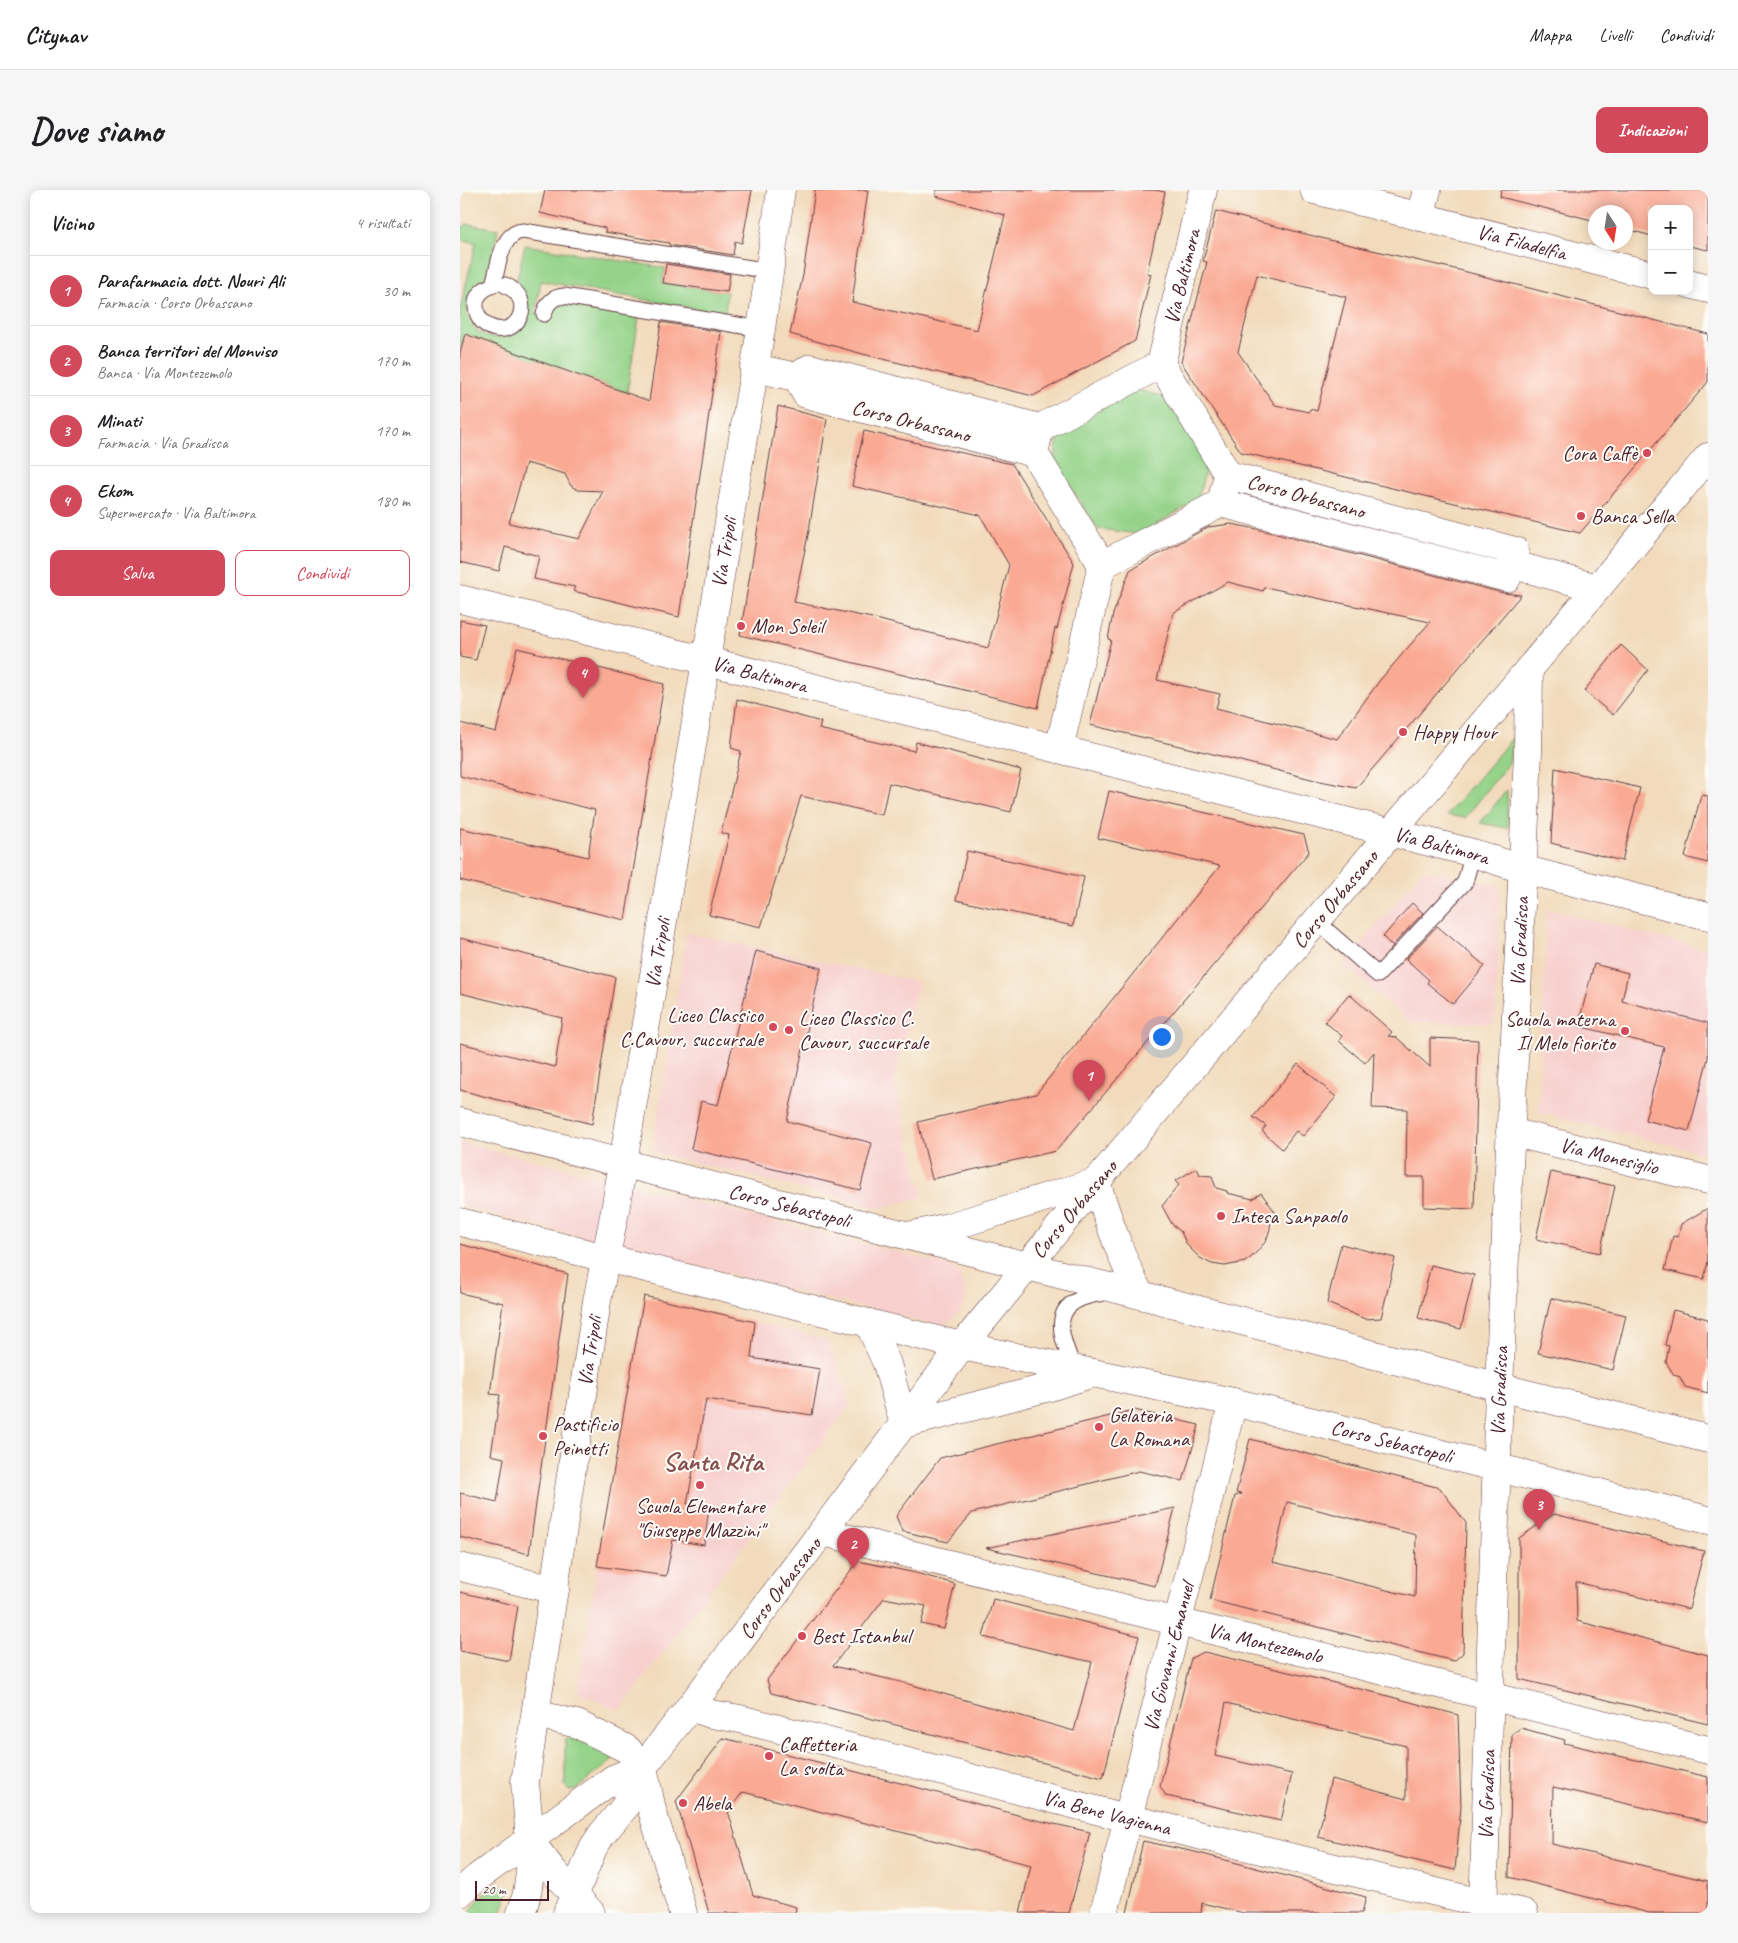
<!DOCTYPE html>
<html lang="it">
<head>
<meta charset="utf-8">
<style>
  body { margin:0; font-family:Caveat,sans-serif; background:#f6f6f6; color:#202124 }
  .controls { position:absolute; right:15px; top:15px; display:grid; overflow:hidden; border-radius:10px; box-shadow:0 2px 12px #0003 }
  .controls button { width:45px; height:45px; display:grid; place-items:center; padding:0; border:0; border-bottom:1px solid #e0e0e0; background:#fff; color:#202124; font:25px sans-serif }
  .compass { position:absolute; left:1128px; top:15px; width:45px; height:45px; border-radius:50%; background:#fff; box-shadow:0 2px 12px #0003; rotate:168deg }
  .scale { position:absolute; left:15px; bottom:12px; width:74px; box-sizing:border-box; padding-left:5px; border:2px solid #4a1f2b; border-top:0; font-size:14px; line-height:18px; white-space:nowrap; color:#4a1f2b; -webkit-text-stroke:4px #fdfcf7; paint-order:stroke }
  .you { position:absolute; left:701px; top:846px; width:18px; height:18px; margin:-12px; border:4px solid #fff; border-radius:50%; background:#1a73e8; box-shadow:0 0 0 8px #1a73e833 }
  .badge { display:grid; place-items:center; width:32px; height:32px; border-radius:50%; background:#d1495b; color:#fff; font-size:16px; font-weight:700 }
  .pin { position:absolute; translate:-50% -41px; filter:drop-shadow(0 1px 2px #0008) }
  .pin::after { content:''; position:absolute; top:26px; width:18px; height:15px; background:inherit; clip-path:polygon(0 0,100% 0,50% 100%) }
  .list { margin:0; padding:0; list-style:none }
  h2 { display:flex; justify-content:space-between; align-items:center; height:65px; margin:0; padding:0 20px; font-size:21px }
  h2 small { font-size:16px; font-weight:400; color:#757577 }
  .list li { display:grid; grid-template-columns:32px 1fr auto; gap:15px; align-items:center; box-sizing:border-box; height:70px; padding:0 20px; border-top:1px solid #e0e0e0 }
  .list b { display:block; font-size:19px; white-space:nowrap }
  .list p { margin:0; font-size:16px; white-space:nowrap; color:#757577 }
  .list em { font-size:16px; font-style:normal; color:#757577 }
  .actions { display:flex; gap:10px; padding:15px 20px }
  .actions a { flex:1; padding:11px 0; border:1px solid #d1495b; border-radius:10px; text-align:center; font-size:18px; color:#d1495b }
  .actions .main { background:#d1495b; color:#fff }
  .map { position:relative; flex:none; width:1248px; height:1723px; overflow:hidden; border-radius:10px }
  header { display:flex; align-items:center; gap:30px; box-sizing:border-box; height:70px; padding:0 25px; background:#fff; border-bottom:1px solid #e0e0e0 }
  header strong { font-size:24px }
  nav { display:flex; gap:28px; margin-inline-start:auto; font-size:18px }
  .intro { display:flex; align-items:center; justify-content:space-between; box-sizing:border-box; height:120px; padding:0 30px }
  h1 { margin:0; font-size:35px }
  .button { padding:12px 22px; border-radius:10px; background:#d1495b; color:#fff; font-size:18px; font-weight:700 }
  main { display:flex; gap:30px; padding:0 30px }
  aside { flex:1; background:#fff; border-radius:10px; box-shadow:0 2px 12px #0003 }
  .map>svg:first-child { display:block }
  .built { fill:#f7d0ce }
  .green { fill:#94d389; stroke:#6f795a }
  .building { fill:#faa993; fill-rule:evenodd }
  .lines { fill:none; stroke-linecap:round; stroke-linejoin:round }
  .service-casing { stroke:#633b41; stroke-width:17 }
  .minor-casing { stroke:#633b41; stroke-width:29 }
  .tertiary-casing { stroke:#633b41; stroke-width:29 }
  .secondary-casing { stroke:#633b41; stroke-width:29 }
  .service { stroke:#fff; stroke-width:15 }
  .minor { stroke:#fff; stroke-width:28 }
  .tertiary { stroke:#fff; stroke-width:28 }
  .secondary { stroke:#fff; stroke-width:28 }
  .poi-dot { fill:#d1495b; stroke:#fdfcf7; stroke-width:2 }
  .labels { text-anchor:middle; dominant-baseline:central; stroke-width:4; stroke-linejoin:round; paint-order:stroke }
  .street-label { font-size:21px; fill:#4a1f2b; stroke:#fdfcf7 }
  .poi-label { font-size:21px; fill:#4a1f2b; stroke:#fdfcf7; text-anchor:start }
  .district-label { font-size:26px; font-weight:bold; fill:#884f4f; stroke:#fdfcf7 }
</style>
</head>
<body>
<header>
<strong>Citynav</strong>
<nav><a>Mappa</a><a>Livelli</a><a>Condividi</a></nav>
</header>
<div class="intro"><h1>Dove siamo</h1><a class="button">Indicazioni</a></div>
<main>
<aside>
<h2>Vicino<small>4 risultati</small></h2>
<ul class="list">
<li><span class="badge">1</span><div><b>Parafarmacia dott. Nouri Ali</b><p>Farmacia · Corso Orbassano</p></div><em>30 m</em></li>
<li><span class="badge">2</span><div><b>Banca territori del Monviso</b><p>Banca · Via Montezemolo</p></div><em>170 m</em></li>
<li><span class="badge">3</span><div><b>Minati</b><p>Farmacia · Via Gradisca</p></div><em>170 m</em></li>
<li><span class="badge">4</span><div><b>Ekom</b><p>Supermercato · Via Baltimora</p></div><em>180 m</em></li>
</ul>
<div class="actions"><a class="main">Salva</a><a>Condividi</a></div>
</aside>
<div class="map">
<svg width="1248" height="1723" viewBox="0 0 1248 1723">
  <rect width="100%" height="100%" fill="#fdfcf7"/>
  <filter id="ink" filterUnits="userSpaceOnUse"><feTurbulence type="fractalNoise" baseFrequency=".02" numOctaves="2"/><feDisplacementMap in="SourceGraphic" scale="10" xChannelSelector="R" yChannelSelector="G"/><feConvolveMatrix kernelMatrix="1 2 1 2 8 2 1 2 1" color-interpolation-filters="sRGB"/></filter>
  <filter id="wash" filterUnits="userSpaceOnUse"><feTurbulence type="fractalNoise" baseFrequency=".0096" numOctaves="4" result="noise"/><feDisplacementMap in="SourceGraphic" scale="20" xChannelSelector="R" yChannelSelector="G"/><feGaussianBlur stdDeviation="1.12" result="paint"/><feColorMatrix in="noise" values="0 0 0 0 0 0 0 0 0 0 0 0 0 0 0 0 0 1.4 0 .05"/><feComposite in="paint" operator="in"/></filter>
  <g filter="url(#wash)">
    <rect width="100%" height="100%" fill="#f2dbbc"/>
    <g class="built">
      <path d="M 964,680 L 1040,696 L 1035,834 L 951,832 L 883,775 Z"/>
      <path d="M 1087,719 L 1248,760 L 1248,964 L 1079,923 Z"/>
      <path d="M 227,743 L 459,792 L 434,889 L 463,1007 L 419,1018 L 192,962 Z"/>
      <path d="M 0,952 L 492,1076 L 500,1087 L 505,1101 L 504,1113 L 499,1123 L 489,1132 L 477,1136 L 0,1016 Z"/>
      <path d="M 184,1106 L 368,1150 L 390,1215 L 159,1521 L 118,1502 L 137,1376 Z"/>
    </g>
    <g class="green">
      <path d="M 7,34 L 38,39 C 34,55 32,73 25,88 C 24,91 23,90 20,92 C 13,98 8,106 7,115 C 4,154 61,158 66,128 C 68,120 68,109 64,102 C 62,97 57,95 57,89 L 65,55 L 205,78 L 203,93 L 267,102 L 265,124 L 81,91 L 75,123 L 91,125 L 95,118 L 105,114 L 179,127 L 167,203 L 5,145 L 0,163 L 0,119 L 16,53 L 0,49 L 0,39 Z"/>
      <path d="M 678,200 L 709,208 L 747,273 L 738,310 L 679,344 L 638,339 L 594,272 L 600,238 Z"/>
      <path d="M 1053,547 L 1049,573 L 1005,628 L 987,625 Z"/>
      <path d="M 1047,600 L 1048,638 L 1020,633 Z"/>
      <path d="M 113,1546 L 151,1562 L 153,1570 L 115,1600 L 109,1601 L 105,1595 L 105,1549 Z"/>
      <path d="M 38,1695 L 47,1697 L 48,1702 L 47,1708 L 41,1723 L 9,1723 C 17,1711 25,1701 38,1695 Z"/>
    </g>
    <g id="blocks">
      <g class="building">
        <path d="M 85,0 L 292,0 L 282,53 L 275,51 L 273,65 L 209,55 L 209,53 L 145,42 L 145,38 L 80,23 Z"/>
        <path d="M 355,0 L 408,0 L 392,112 L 517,140 L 545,25 L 476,6 L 476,0 L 695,0 L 705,2 L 687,83 L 691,84 L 675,151 L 573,206 L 403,164 L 330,144 L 343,85 Z"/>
        <path d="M 1041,0 L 1248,0 L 1248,60 L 1229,56 L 1229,19 L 1192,19 L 1192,46 L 1166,39 L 1166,22 L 1136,22 L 1136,31 L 1040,7 Z"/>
        <path d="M 756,21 L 869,50 L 999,80 L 1248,144 L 1248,192 L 1120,343 L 781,262 L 721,172 L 747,72 L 743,71 ZM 797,85 L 886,107 L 857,221 L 850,219 L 849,222 L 815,215 L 778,162 Z"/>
        <path d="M 206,74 L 270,84 L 267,102 L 203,93 Z"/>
        <path d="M 201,132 L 261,142 L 219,427 L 113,401 L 115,397 L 74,389 L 79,366 L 45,357 L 39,381 L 0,372 L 0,163 L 5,144 L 189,211 ZM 66,273 L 105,284 L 111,296 L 118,300 L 143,301 L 119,349 L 49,333 Z"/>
        <path d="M 318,216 L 367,229 L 349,340 L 334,412 L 412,428 L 528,458 L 549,375 L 520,325 L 392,296 L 404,241 L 552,274 L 614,373 L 597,439 L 595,438 L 578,518 L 280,445 Z"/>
        <path d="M 771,334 L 797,339 L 1043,403 L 1061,405 L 896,598 L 855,590 L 745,562 L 630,535 L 651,450 L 648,449 L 653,424 L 670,380 L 748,337 ZM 768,392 L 803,401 L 805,397 L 970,432 L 920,490 L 877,549 L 756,518 L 760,504 L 697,490 L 713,423 Z"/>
        <path d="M 0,430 L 25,435 L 16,470 L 0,467 Z"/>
        <path d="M 1161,455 L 1188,480 L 1153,525 L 1124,501 Z"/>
        <path d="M 57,458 L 204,494 L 165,730 L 0,690 L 0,638 L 128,667 L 135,620 L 0,586 L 0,533 L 36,542 Z"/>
        <path d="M 277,509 L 361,532 L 359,539 L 454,561 L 456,552 L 561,580 L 551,622 L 429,593 L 422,625 L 341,606 L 301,737 L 249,725 L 269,645 L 261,643 L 281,561 L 271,558 Z"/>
        <path d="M 1095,578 L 1180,598 L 1162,671 L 1091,653 Z"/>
        <path d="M 649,601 L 844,645 L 849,662 L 596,961 L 472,989 L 458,932 L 576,904 L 760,676 L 638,648 Z"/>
        <path d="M 1241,605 L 1248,606 L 1248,673 L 1225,667 Z"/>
        <path d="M 507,661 L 624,687 L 613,736 L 496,710 Z"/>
        <path d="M 952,713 L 963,723 L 932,756 L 923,747 Z"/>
        <path d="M 977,736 L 1025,776 L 993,814 L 967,793 L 969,790 L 946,769 Z"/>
        <path d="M 0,748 L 155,787 L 132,934 L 0,900 L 0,853 L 95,877 L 102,828 L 0,803 Z"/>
        <path d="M 296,761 L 361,778 L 327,931 L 412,953 L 400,1000 L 231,959 L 241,911 L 258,915 Z"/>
        <path d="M 1134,774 L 1168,783 L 1162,811 L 1248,833 L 1248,868 L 1229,941 L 1185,930 L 1204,857 L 1118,836 Z"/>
        <path d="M 889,804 L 932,842 L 928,846 L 936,847 L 970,877 L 970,848 L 1018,850 L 1014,1019 L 964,1017 L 964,987 L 946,987 L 947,919 L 912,918 L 914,862 L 905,873 L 879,851 L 882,846 L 865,832 Z"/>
        <path d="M 838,874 L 876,907 L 843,946 L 836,941 L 822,959 L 802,941 L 806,936 L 793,927 Z"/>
        <path d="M 737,978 L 740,985 L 752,986 L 756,998 L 767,1001 L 767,1003 L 793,1009 L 801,1003 L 816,1023 L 811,1028 L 810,1039 L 806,1051 L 794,1065 L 785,1072 L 765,1076 L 752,1074 L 740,1068 L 727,1055 L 721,1042 L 712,1034 L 702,1016 L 719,995 L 715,991 Z"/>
        <path d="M 1091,982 L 1155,996 L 1140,1063 L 1076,1049 Z"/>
        <path d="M 1248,1018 L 1248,1071 L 1244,1089 L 1205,1080 L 1213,1046 L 1218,1047 L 1221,1034 Z"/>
        <path d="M 0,1054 L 108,1084 L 69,1364 L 0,1347 L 0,1303 L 37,1312 L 44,1268 L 31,1265 L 40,1205 L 30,1204 L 43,1113 L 0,1103 Z"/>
        <path d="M 881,1054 L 935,1068 L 921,1128 L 905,1129 L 867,1113 Z"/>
        <path d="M 971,1075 L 1014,1085 L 1001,1139 L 958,1128 Z"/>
        <path d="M 184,1106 L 295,1132 L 291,1168 L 360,1179 L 352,1225 L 246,1209 L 227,1314 L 249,1318 L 244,1355 L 213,1350 L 206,1386 L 137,1376 Z"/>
        <path d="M 1091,1108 L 1166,1125 L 1153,1180 L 1078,1163 Z"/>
        <path d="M 1213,1120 L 1248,1129 L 1248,1203 L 1225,1197 L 1220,1187 L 1214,1185 L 1206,1172 L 1209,1156 L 1205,1155 Z"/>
        <path d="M 674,1220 L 739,1235 L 723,1291 L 679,1281 L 512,1323 L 488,1352 L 442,1341 L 436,1326 L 480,1268 Z"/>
        <path d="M 790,1249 L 980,1298 L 1006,1333 L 1003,1463 L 994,1471 L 750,1410 L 775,1306 L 782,1304 L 776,1303 ZM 827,1312 L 956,1345 L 955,1407 L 813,1372 Z"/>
        <path d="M 715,1318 L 695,1396 L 526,1358 Z"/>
        <path d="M 1094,1324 L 1244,1361 L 1229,1419 L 1116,1392 L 1117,1431 L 1248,1465 L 1248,1534 L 1059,1489 L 1059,1348 Z"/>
        <path d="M 398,1371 L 456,1383 L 495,1394 L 484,1439 L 461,1434 L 466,1416 L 424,1408 L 373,1476 L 449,1494 L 614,1541 L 632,1472 L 523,1447 L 533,1409 L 679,1446 L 643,1588 L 311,1503 L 307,1490 Z"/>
        <path d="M 0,1402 L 58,1416 L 49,1471 L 0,1461 Z"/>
        <path d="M 744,1462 L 921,1504 L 998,1525 L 1001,1617 L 995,1680 L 858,1647 L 871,1589 L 946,1609 L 946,1556 L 766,1513 L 755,1566 L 832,1584 L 821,1631 L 706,1606 L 700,1596 L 731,1468 Z"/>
        <path d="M 1061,1538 L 1105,1550 L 1104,1553 L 1248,1587 L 1248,1632 L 1093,1597 L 1092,1654 L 1248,1691 L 1248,1723 L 1189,1723 L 1049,1687 L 1052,1544 Z"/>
        <path d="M 263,1548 L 452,1596 L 572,1629 L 630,1642 L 609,1723 L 560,1723 L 571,1675 L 283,1602 L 268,1621 L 293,1705 L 336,1717 L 335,1723 L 249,1723 L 216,1611 Z"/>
        <path d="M 683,1651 L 735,1662 L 906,1707 L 902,1723 L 784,1723 L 742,1713 L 741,1723 L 667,1723 Z"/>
      </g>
    </g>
  </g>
  <g filter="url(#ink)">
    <use href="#blocks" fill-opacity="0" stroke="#633b41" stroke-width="1"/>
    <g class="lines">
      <g class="service-casing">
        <g id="service">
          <path d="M 45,95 C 78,109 57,152 28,136 C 21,132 17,126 16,117 C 15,105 23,99 33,95 C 39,76 40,43 63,41 L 310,81"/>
          <path d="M 84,124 C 87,113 92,107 104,106 L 301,139"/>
          <path d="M 856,731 L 918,785 L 1005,692 L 1013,663"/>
          <path d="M 614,1178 C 605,1157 589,1123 618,1110 C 627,1105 639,1104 649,1102"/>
        </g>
      </g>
      <g class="minor-casing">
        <g id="minor">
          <path id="s1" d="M 854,0 L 1192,85"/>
          <path d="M 960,27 L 967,0"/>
          <path d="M 1229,94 L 1248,99"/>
          <path id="s2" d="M 701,174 L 743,0"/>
          <path d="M 294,178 L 337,187"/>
          <path d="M 574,263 L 346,204 L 337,187 L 350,178 L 580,238"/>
          <path d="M 761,313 L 768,285 L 701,174 L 580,238 L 574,263 L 642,375 L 761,313 L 1047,388 L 1055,361 L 768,285"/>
          <path d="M 1051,374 L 1137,398"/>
          <path id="s3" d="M 0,409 L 1013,663 L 1062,679 L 1248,726"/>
          <path d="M 599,559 L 642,375"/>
          <path id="s4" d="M 1050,942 L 1248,990"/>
          <path id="s5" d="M 363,1342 L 738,1437 L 1029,1506 L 1248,1560"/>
          <path d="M 0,1377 L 95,1400"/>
          <path id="s6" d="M 230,1517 L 251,1524 L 280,1529 L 667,1628 L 1064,1723"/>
          <path d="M 76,1524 L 117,1534 L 167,1559 L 183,1577 L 192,1620 L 223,1723"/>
          <path d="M 69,1650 L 94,1682 L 131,1723"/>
          <path id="s7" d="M 644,1723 L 773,1212"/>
          <path id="s8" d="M 1023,1723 L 1039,1197 L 1068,562 L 1069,479"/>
        </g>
      </g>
      <g class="tertiary-casing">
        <g id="tertiary">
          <path id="s9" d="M 0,932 L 567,1076"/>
          <path d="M 0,1032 L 502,1156 L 230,1517 L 183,1577 L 164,1618 L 142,1644 L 133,1658 L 107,1723"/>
          <path d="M 454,1045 L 489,1037 L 636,992"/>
          <path d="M 409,1133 L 427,1174 L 444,1234"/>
          <path d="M 444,1234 L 590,1197 L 634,1183"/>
          <path d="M 0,1703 L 18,1687 L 153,1589 L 183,1577"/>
          <path id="s10" d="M 61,1723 C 77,1685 68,1633 65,1592 L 137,1111 L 155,1021 L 242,495 L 301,139 L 321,0"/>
        </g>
      </g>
      <g class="secondary-casing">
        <g id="secondary">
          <path id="s11" d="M 1248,267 L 636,992 L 502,1156 L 773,1212 L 1248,1330"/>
          <path d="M 636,992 C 649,1031 661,1068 680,1105"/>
          <path d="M 567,1076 L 1063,1203 L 1248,1249"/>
        </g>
      </g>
      <use href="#service" class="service"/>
      <use href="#minor" class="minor"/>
      <use href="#tertiary" class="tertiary"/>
      <use href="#secondary" class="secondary"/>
    </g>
  </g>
  <g class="poi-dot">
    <circle cx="1187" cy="263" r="5"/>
    <circle cx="1121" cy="326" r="5"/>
    <circle cx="281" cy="436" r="5"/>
    <circle cx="943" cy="542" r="5"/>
    <circle cx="313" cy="837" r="5"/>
    <circle cx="329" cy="840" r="5"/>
    <circle cx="1165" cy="841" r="5"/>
    <circle cx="761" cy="1026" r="5"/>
    <circle cx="639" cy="1237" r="5"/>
    <circle cx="83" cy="1246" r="5"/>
    <circle cx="240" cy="1295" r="5"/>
    <circle cx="342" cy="1446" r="5"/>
    <circle cx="309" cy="1566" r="5"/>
    <circle cx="223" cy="1613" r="5"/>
  </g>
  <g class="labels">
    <g class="street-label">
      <text stroke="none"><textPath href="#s1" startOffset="214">Via Filadelfia</textPath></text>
      <text stroke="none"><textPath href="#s2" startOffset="90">Via Baltimora</textPath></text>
      <text transform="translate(451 231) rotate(14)">Corso Orbassano</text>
      <text transform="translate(846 306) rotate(15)">Corso Orbassano</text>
      <text stroke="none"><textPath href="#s10" startOffset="1378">Via Tripoli</textPath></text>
      <text stroke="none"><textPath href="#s3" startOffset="309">Via Baltimora</textPath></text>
      <text stroke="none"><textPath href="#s3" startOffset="1012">Via Baltimora</textPath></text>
      <text transform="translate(875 709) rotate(-50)">Corso Orbassano</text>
      <text stroke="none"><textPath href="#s8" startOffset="972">Via Gradisca</textPath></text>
      <text stroke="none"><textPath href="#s10" startOffset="972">Via Tripoli</textPath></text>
      <text stroke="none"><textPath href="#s4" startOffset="102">Via Monesiglio</textPath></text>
      <text stroke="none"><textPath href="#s9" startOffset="340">Corso Sebastopoli</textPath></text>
      <text transform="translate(614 1019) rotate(-50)">Corso Orbassano</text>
      <text stroke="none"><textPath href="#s10" startOffset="568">Via Tripoli</textPath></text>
      <text stroke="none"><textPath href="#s8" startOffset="522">Via Gradisca</textPath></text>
      <text stroke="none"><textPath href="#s11" startOffset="1601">Corso Sebastopoli</textPath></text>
      <text transform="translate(320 1398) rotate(-53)">Corso Orbassano</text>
      <text stroke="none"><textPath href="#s5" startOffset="456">Via Montezemolo</textPath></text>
      <text stroke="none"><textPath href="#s7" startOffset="264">Via Giovanni Emanuel</textPath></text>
      <text stroke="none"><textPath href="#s8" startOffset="118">Via Gradisca</textPath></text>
      <text stroke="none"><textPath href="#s6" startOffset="430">Via Bene Vagienna</textPath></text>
    </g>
    <g class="poi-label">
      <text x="1177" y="263" text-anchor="end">Cora Caffè</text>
      <text x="1131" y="326">Banca Sella</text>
      <text x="291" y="436">Mon Soleil</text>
      <text x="953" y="542">Happy Hour</text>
      <text x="303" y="825" text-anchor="end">Liceo Classico<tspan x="303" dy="24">C.Cavour, succursale</tspan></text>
      <text x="339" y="828">Liceo Classico C.<tspan x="339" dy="24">Cavour, succursale</tspan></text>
      <text x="1155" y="829" text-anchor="end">Scuola materna<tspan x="1155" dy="24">Il Melo fiorito</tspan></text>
      <text x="771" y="1026">Intesa Sanpaolo</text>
      <text x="649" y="1225">Gelateria<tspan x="649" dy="24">La Romana</tspan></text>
      <text x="93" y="1234">Pastificio<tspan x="93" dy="24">Peinetti</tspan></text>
      <text x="240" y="1316" text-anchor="middle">Scuola Elementare<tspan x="240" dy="24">"Giuseppe Mazzini"</tspan></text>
      <text x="352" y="1446">Best Istanbul</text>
      <text x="319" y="1554">Caffetteria<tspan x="319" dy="24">La svolta</tspan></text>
      <text x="233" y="1613">Abela</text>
    </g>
    <g class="district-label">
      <text x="253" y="1271">Santa Rita</text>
    </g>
  </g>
</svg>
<div class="controls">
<button>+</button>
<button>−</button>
</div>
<svg class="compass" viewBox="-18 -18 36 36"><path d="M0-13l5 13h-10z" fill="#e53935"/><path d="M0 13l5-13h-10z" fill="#757577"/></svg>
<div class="scale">20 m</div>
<div class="you"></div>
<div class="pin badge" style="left:629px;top:911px">1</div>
<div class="pin badge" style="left:393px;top:1379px">2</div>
<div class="pin badge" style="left:1079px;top:1340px">3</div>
<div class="pin badge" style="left:123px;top:508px">4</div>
</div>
</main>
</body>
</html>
